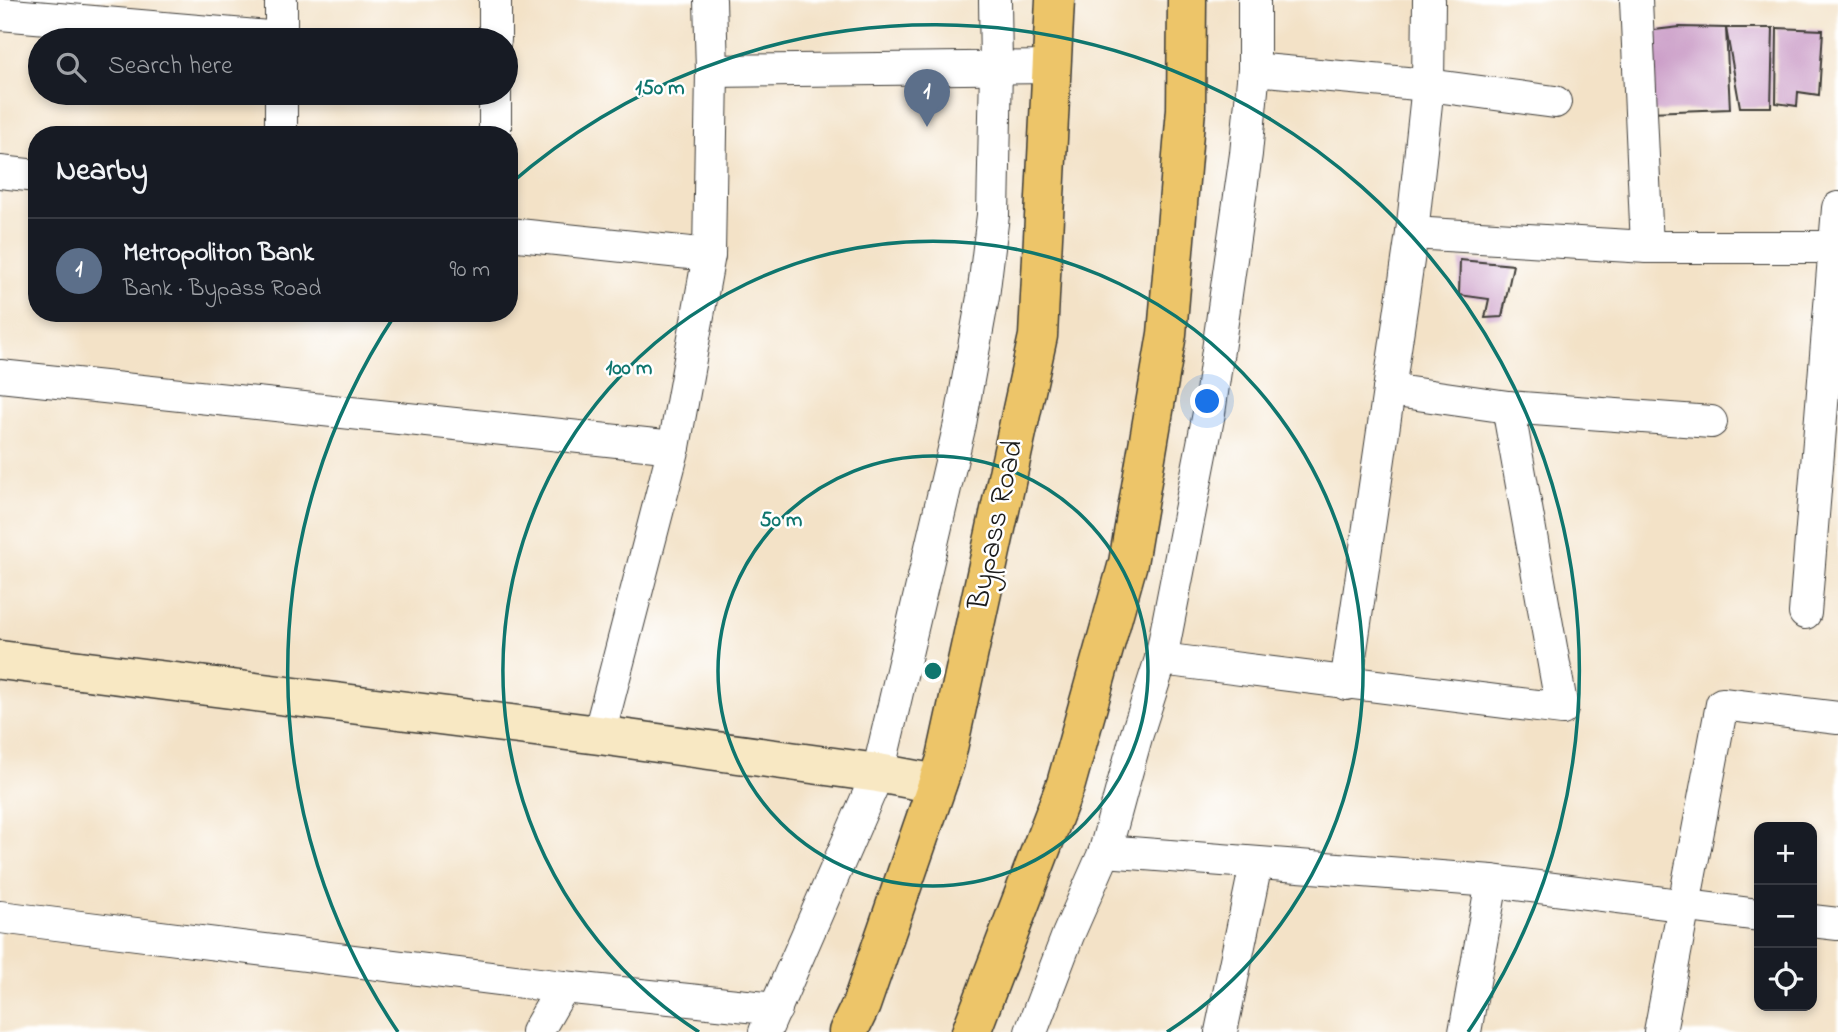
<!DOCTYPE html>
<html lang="en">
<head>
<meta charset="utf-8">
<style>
  body { margin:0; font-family:"Indie Flower",sans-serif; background:#242831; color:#f1f3f6 }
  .controls { position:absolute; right:21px; bottom:21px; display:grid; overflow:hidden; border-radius:14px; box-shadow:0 4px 10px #0003 }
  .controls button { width:63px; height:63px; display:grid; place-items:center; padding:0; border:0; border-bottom:2px solid #363941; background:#171b24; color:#f1f3f6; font:35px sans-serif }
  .you { position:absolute; left:1208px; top:402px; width:24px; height:24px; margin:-18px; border:5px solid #fff; border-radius:50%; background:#1a73e8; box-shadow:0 0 0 10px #1a73e833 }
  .badge { display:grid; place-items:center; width:46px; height:46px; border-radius:50%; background:#0f766e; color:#fff; font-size:23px; font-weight:700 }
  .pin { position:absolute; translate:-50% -58px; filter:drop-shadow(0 2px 4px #0008) }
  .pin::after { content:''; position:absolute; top:37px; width:24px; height:21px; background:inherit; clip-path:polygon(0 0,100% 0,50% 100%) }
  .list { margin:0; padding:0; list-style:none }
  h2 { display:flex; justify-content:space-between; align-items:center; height:91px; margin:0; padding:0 28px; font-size:30px }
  h2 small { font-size:23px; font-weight:400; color:#9ea1a6 }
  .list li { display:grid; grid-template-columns:46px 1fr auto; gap:21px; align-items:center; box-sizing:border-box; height:105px; padding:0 28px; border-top:2px solid #363941 }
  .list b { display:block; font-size:26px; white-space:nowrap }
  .list p { margin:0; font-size:23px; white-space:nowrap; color:#9ea1a6 }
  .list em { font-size:23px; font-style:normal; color:#9ea1a6 }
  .icon { flex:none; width:38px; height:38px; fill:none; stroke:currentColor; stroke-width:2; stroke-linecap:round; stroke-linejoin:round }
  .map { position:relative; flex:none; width:1838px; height:1032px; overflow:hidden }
  .search { position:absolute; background:#171b24; box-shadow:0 4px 10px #0003; left:28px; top:28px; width:490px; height:77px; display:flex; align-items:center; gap:18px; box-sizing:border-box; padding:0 24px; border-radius:38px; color:#9ea1a6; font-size:26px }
  .panel { position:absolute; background:#171b24; box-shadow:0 4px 10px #0003; left:28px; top:126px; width:490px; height:196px; border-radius:28px }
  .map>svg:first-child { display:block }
  .building { fill:#cb9dc7 }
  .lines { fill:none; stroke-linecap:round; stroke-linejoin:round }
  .street-casing { stroke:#3c3a36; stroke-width:34 }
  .secondary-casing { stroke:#3c3a36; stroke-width:41 }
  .primary-casing { stroke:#3c3a36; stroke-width:41 }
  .street { stroke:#fff; stroke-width:32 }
  .secondary { stroke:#f8e8c3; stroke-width:38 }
  .primary { stroke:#edc569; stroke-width:38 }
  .ring { fill:none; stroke:#0f766e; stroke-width:3.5 }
  .labels { text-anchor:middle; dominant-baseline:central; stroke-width:5; stroke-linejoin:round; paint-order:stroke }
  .street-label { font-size:30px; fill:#1c1c1c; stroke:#fff }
  .centre { fill:#0f766e; stroke:#fff; stroke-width:3.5 }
  .ring-label { font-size:21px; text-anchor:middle; font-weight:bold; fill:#0f766e; stroke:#fff; stroke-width:5; stroke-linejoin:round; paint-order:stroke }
</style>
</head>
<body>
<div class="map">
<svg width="1838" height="1032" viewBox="0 0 1838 1032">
  <rect width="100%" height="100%" fill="#fff"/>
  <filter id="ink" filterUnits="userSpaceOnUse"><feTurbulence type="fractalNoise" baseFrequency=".0143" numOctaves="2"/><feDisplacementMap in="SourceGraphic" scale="14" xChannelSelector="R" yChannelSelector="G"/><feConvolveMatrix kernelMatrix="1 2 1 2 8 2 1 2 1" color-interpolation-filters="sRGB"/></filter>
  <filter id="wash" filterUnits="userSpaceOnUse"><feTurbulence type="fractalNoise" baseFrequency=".00686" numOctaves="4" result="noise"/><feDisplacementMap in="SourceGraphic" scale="28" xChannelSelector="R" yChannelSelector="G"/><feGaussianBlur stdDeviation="1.57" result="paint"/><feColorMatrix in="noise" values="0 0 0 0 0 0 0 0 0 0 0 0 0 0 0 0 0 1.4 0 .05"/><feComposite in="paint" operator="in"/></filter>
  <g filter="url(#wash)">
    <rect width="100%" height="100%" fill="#f3e2c7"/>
    <g id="blocks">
      <g class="building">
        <path d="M 1680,27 L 1726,28 L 1730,109 L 1649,112 L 1646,31 Z"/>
        <path d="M 1726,28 L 1773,28 L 1771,107 L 1740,107 Z"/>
        <path d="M 1777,28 L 1823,30 L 1819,95 L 1798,92 L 1797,106 L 1776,103 Z"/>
        <path d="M 1460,260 L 1513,265 L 1502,317 L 1485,318 L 1489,299 L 1459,295 Z"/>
      </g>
    </g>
  </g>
  <g filter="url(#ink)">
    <use href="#blocks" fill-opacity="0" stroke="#3c3a36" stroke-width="2"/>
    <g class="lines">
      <g class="street-casing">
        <g id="street">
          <path d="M 495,0 L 495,40"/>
          <path d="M 1636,0 L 1647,247"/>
          <path d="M 0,14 L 281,38"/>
          <path d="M 281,40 L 281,0"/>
          <path d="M 1254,69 L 1428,85 L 1555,102"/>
          <path d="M 712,71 L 1052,67"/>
          <path d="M 281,93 L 281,135"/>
          <path d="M 495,93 L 495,135"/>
          <path d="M 0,172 L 37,176"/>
          <path d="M 1412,233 L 1647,247 L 1838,247"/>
          <path d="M 509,234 L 709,255"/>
          <path d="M 0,376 L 674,447"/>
          <path d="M 1389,390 L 1508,407 L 1711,422"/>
          <path d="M 1805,613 L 1838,208"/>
          <path d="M 1161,659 L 1562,709 L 1508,407"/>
          <path d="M 1346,684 L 1412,233 L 1428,85 L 1429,0"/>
          <path d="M 599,735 L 674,447 L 709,255 L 712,71 L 710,0"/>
          <path d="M 1105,851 L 1492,881 L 1759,915"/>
          <path d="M 0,917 L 563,987"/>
          <path d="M 1812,921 L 1838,924"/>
          <path d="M 537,1032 L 563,987 L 776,1009"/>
          <path d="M 765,1032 L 878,773 L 960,424 L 983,297 L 993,215 L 996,67 L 995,0"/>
          <path d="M 1031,1032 L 1068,935 L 1105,851 L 1136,737 L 1161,659 L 1209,413 L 1246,154 L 1254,69 L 1254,0"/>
          <path d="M 1221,1032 L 1256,864"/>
          <path d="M 1465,1032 L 1492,881"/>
          <path d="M 1660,1032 L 1722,704 L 1838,718"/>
        </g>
      </g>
      <g class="secondary-casing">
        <path id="secondary" d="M 0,660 L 599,735 L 878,773 L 937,784"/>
      </g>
      <g class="primary-casing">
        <g id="primary">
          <path d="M 848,1032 L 861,1005 L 945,762 L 1038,336 L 1055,0"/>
          <path d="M 971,1032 L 1066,784 L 1128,563 L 1167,334 L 1186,109 L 1187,0"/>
        </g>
      </g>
      <use href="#street" class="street"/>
      <use href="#secondary" class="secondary"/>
      <use href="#primary" class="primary"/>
    </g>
  </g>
  <g class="ring">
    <circle cx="933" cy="671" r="215"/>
    <path d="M699 1032A430 430 0 1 1 1167 1032"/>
    <path d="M398 1032A645 645 0 0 1 395 315M510 184A645 645 0 0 1 1468 1032"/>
  </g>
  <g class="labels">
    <g class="street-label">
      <text transform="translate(997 525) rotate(-78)">Bypass Road</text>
    </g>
  </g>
  <circle cx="933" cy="671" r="10" class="centre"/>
  <g class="ring-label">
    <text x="660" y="94">150 m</text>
    <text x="629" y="374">100 m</text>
    <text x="781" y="526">50 m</text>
  </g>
</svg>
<div class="controls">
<button>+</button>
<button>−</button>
<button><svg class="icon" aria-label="locate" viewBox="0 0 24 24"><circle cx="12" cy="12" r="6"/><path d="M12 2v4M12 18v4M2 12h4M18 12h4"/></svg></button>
</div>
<div class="you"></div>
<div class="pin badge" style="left:927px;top:127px;background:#5c6f8a">1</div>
<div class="search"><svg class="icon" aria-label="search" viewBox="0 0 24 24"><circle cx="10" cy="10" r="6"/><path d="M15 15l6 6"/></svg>Search here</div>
<section class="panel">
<h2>Nearby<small></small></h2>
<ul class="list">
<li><span class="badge" style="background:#5c6f8a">1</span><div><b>Metropoliton Bank</b><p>Bank · Bypass Road</p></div><em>90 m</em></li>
</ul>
</section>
</div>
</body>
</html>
